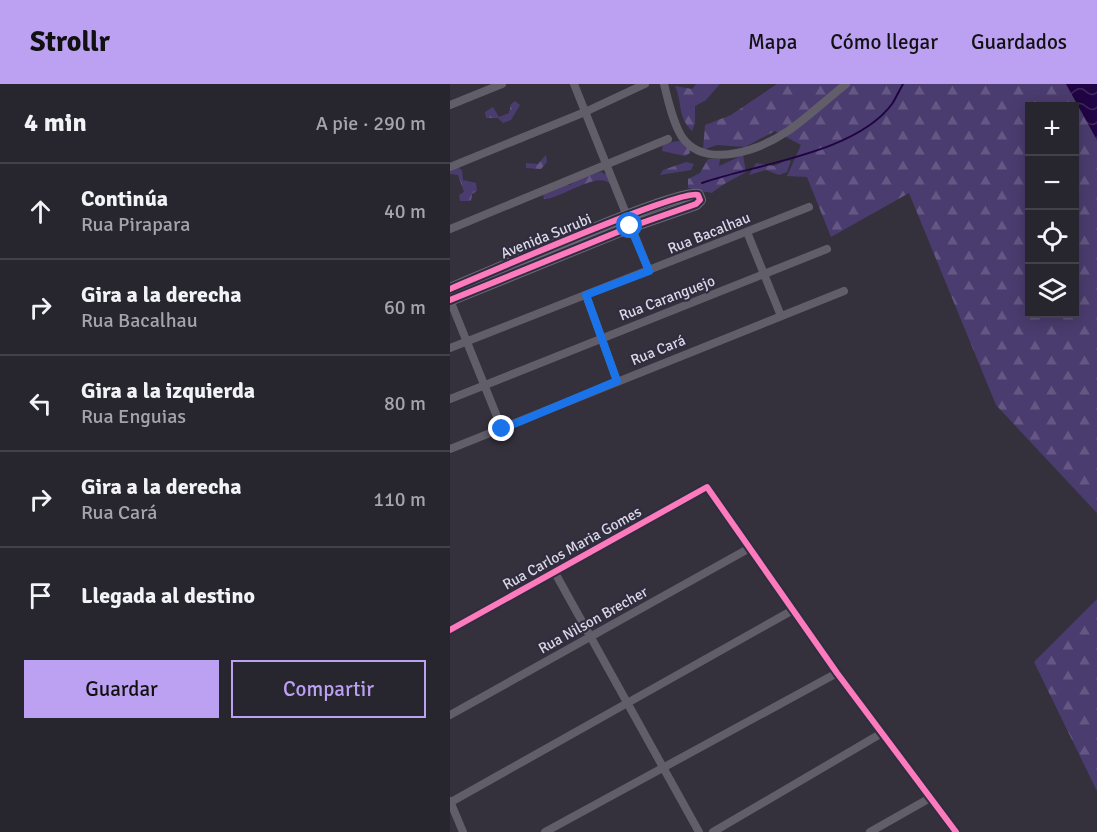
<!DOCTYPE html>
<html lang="es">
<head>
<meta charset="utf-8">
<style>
  body { margin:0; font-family:Signika,sans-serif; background:#333139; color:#f1f3f6 }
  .controls { position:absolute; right:18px; top:18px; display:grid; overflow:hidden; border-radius:0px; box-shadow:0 3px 15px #0003 }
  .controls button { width:54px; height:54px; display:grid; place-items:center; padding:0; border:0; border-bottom:2px solid #434249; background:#27252d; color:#f1f3f6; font:30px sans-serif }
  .stop { position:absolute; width:18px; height:18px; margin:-14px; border:4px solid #1a73e8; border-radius:50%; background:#fff }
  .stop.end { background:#1a73e8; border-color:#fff; box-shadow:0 2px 6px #0008 }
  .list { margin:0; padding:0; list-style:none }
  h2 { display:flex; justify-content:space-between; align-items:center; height:78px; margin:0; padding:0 24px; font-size:26px }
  h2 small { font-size:20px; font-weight:400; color:#a4a5aa }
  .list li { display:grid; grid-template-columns:39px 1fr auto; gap:18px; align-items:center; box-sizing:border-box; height:96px; padding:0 24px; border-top:2px solid #434249 }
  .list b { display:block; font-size:22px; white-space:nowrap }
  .list p { margin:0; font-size:20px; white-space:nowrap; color:#a4a5aa }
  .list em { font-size:20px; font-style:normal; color:#a4a5aa }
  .actions { display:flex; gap:12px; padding:18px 24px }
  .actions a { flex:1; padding:14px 0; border:2px solid #bca0f2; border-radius:0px; text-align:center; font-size:21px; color:#bca0f2 }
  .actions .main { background:#bca0f2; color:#111 }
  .icon { flex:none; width:33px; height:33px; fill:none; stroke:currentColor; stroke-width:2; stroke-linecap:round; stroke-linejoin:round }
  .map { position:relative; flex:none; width:647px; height:748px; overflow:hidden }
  header { display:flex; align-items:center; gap:36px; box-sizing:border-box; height:84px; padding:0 30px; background:#bca0f2; color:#111 }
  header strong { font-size:28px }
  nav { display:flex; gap:33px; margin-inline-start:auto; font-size:21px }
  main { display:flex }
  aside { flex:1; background:#27252d }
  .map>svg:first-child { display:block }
  .forest { fill:url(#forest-firs); fill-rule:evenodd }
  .water { fill:url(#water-waves) }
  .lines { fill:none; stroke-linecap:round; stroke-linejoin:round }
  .stream { stroke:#200443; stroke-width:2 }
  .street { stroke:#615e6a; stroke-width:8 }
  .secondary { stroke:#6c6976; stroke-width:12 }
  .cycleway-casing { stroke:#312d40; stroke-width:10 }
  .cycleway { stroke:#fd7abc; stroke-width:6 }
  .route { stroke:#1a73e8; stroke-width:8 }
  .labels { text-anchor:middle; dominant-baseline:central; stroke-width:4.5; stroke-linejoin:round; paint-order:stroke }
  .street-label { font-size:15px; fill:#dbd8e5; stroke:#312d40 }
</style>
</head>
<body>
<header>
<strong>Strollr</strong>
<nav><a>Mapa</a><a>Cómo llegar</a><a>Guardados</a></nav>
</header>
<main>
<aside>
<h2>4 min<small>A pie · 290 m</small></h2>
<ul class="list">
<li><svg class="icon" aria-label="ahead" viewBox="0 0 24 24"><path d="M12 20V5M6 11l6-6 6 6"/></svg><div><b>Continúa</b><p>Rua Pirapara</p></div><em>40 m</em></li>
<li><svg class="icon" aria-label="right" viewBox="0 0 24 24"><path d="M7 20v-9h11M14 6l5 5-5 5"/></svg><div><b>Gira a la derecha</b><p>Rua Bacalhau</p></div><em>60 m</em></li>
<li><svg class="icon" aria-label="left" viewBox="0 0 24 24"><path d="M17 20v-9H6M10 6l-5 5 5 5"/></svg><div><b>Gira a la izquierda</b><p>Rua Enguias</p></div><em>80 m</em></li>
<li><svg class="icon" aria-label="right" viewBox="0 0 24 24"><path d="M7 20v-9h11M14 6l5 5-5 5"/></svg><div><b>Gira a la derecha</b><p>Rua Cará</p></div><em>110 m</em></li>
<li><svg class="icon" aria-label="arrive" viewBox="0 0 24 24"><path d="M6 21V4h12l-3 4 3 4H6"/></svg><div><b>Llegada al destino</b></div></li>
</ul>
<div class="actions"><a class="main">Guardar</a><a>Compartir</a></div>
</aside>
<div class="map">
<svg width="647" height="748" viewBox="0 0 647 748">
  <defs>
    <pattern id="forest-firs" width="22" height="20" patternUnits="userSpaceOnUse" patternTransform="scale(1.5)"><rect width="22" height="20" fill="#4b3c6f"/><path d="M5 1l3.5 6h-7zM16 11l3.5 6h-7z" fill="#645783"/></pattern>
    <pattern id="water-waves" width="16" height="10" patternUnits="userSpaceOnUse" patternTransform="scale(1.5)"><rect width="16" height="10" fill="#200443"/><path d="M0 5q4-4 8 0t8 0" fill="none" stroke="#40285e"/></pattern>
  </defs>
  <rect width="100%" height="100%" fill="#34313c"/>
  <g class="forest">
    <path d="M 246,0 L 270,0 L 256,16 L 245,22 L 245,39 L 242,47 C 227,32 233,20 225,2 L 242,5 Z"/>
    <path d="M 327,0 L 616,0 L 647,56 L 647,429 L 546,321 L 459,109 L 381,153 L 357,93 L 337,92 L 351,61 L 325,47 L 295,63 L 267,61 L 253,66 L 255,41 L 281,31 ZM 580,22 L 624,22 L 624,230 L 580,230 Z"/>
    <path d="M 65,17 L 70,21 L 61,36 L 53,39 L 48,34 L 36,34 L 35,28 L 43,23 L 49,33 L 59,29 L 61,20 Z"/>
    <path d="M 233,56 L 239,63 L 240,69 L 235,72 L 212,67 L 213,60 Z"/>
    <path d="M 96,71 L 97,78 L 91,85 L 76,84 L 76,79 L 88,80 Z"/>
    <path d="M 293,71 L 296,88 C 284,95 272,100 262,109 L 238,104 L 238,95 L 250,89 L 258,75 L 270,75 L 269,82 Z"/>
    <path d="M 337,76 L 341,77 L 337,88 L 329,91 L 316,86 L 299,91 L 306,79 L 324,82 Z"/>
    <path d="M 236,78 L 244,80 L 241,86 L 210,91 L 213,86 Z"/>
    <path d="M 7,83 L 12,86 L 13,96 L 26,99 L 27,107 L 22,110 L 21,117 L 10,117 L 9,111 L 14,108 L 8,91 L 0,90 L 0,86 Z"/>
    <path d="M 151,88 L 164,95 L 174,119 L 168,119 C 165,113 164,106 161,101 C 149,85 112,115 94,115 L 93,109 L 107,101 L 120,101 L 129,94 Z"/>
    <path d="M 647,515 L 647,707 L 584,578 Z"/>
  </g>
  <path class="water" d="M 616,0 L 647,0 L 647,56 Z"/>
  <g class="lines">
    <path class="stream" d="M 252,99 C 306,80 406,69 442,20 C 446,14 449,7 453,0"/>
    <g class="street">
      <path d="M 124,0 L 199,187"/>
      <path d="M 214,0 C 218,16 223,39 232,53 C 256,87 311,65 338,47 C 358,33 377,15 396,0"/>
      <path d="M 0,21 L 52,0"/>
      <path d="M 0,83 L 135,28 L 195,0"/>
      <path d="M 0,145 L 218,55"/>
      <path d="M 297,148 L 331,232"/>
      <path d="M 136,211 L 167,297"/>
      <path d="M 0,216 L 52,345"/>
      <path d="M 0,264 L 359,123"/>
      <path d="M 0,315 L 377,165"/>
      <path d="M 0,365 L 394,207"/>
      <path d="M 104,487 L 249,748"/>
      <path d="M 0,546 L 257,403 L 387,589 L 506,748"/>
      <path d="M 0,631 L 298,465"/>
      <path d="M 0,717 L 13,748"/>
      <path d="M 1,718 L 343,526"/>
      <path d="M 95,748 L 387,589"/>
      <path d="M 263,748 L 432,649"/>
      <path d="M 420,748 L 480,714"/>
    </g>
    <path class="secondary" d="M 0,205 C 31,192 232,104 248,111 L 250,116 L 246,120 L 180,143 L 0,216"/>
    <g class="cycleway-casing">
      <g id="cycleway">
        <path d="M 0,205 C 31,192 232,104 248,111 L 250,116 L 246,120 L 180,143 L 0,216"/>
        <path d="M 0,546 L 257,403 L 387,589 L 506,748"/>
      </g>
    </g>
    <use href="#cycleway" class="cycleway"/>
  </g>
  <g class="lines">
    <path class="route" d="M 52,345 L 167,297 L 136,211 L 199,187 L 180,142"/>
  </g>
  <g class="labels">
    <g class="street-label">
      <text transform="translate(259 149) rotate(-22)">Rua Bacalhau</text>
      <text transform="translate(96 152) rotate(-22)">Avenida Surubi</text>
      <text transform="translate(217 214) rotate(-21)">Rua Caranguejo</text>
      <text transform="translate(208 266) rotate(-22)">Rua Cará</text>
      <text transform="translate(122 464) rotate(-29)">Rua Carlos Maria Gomes</text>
      <text transform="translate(143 536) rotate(-29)">Rua Nilson Brecher</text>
    </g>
  </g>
</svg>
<div class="controls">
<button>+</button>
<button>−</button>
<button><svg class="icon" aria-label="locate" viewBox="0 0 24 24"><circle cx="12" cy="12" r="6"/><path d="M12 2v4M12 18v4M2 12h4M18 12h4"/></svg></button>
<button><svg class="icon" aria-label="layers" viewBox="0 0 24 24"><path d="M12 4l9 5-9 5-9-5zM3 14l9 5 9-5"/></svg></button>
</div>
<div class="stop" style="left:180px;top:142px"></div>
<div class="stop end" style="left:52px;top:345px"></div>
</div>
</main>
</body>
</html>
